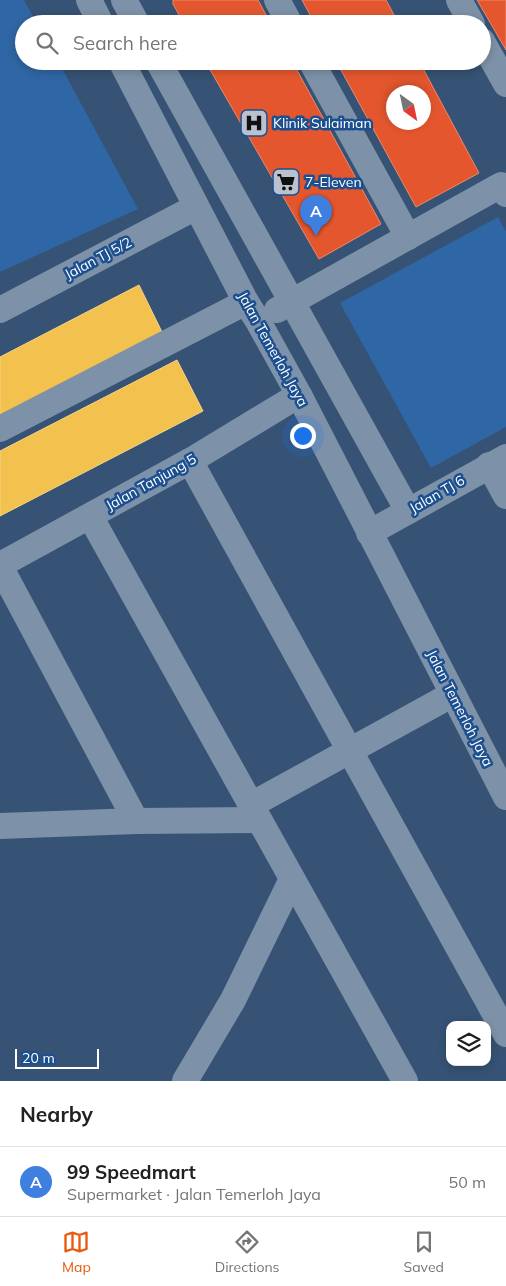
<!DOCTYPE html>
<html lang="en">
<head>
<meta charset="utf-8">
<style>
  body { margin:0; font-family:Mulish,sans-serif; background:#f6f6f6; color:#202124 }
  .controls { position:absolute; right:15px; bottom:15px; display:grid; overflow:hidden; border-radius:10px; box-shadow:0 2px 8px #0003 }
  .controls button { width:45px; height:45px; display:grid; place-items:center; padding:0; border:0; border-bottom:1px solid #e0e0e0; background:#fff; color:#202124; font:25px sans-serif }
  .compass { position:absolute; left:386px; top:85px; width:45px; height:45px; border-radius:50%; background:#fff; box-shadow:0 2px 8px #0003; rotate:147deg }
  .scale { position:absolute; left:15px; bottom:12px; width:84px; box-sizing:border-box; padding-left:5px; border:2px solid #fff; border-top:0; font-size:14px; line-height:18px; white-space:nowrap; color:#fff; -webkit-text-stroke:4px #1b4f8f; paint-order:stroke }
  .you { position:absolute; left:302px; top:435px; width:18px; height:18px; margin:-12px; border:4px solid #fff; border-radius:50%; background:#1a73e8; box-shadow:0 0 0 8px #1a73e833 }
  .badge { display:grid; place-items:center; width:32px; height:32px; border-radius:50%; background:#ea580c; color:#fff; font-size:16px; font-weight:700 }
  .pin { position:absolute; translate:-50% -41px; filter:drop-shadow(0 1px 2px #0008) }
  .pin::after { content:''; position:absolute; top:26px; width:18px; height:15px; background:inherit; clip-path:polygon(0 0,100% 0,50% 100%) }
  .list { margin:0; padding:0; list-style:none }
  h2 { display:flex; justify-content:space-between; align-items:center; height:65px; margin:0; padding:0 20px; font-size:21px }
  h2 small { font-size:16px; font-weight:400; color:#757577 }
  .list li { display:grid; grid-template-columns:32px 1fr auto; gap:15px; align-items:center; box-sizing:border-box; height:70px; padding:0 20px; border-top:1px solid #e0e0e0 }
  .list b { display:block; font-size:19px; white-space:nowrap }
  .list p { margin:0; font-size:16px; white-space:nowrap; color:#757577 }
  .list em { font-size:16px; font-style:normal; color:#757577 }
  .icon { flex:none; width:28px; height:28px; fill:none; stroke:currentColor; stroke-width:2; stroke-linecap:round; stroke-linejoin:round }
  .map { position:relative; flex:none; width:506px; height:1081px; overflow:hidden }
  .search { position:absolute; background:#fff; box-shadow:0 2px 8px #0003; left:15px; right:15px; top:15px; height:55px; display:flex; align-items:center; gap:12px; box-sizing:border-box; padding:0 18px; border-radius:28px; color:#757577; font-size:19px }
  .sheet { height:135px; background:#fff }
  nav { display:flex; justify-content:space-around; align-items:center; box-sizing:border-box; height:70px; border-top:1px solid #e0e0e0; background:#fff; font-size:14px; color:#757577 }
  nav a { display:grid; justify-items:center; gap:2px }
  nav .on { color:#ea580c }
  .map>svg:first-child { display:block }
  .green { fill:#2f66a5 }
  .homes { fill:#f2c14e; stroke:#f6d483 }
  .shops { fill:#e4572e; stroke:#ec896d; fill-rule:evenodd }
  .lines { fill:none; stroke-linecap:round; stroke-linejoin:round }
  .minor { stroke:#7d92a8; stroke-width:26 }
  .labels { text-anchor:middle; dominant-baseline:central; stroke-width:5; stroke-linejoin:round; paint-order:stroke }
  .poi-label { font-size:14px; fill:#fff; stroke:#1b4f8f; text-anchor:start }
  .street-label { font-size:14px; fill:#fff; stroke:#1b4f8f }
</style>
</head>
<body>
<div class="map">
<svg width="506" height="1081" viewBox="0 0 506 1081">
  <rect width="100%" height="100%" fill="#365274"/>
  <g class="green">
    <path d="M 0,0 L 24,0 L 37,24 L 24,24 L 24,61 L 58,61 L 138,209 L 0,272 Z"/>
    <path d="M 498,217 L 506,232 L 506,427 L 431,468 L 340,303 Z"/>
  </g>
  <g class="homes">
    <path d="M 139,285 L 164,336 L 0,421 L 0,357 Z"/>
    <path d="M 177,360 L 203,411 L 0,516 L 0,451 Z"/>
  </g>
  <g class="shops">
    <path d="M 173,0 L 258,0 L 271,24 L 184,24 L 173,4 Z"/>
    <path d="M 302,0 L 386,0 L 399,24 L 315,24 Z"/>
    <path d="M 477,0 L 506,0 L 506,50 Z"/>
    <path d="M 205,61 L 292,61 L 381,224 L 319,259 Z"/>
    <path d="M 336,61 L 419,61 L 479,173 L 416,207 ZM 394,92 L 424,92 L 424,122 L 394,122 Z"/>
  </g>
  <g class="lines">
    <g class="minor">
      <path d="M 89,0 L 101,24"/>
      <path d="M 124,0 L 137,24"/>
      <path d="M 277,0 L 290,24"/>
      <path d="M 459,0 L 472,24"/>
      <path d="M 482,41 L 506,84"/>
      <path d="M 121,61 L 246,302 L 258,321 L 299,395 L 506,797"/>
      <path d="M 158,61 L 408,511"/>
      <path d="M 311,61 L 408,237"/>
      <path d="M 0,310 L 196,207"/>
      <path d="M 277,310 L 501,185 L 506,194"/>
      <path d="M 0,429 L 246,302"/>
      <path d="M 190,461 L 506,1034"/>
      <path d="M 489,465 L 506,496"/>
      <path d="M 90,516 L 405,1081"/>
      <path d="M 369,533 L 506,457"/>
      <path d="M 0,565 L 190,461 L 299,395"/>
      <path d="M 0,566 L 136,821"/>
      <path d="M 251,805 L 453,694"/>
      <path d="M 0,826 L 136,821 L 259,820"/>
      <path d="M 185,1081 L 233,1000 L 292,879"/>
    </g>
  </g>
  <defs>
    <g id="hospital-square" transform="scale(1.4375)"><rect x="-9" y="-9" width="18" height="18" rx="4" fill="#b9c2ce" stroke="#1b4f8f"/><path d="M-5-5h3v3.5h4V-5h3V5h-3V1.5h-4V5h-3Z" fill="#111"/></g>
    <g id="supermarket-square" transform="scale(1.4375)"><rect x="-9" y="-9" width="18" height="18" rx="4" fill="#b9c2ce" stroke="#1b4f8f"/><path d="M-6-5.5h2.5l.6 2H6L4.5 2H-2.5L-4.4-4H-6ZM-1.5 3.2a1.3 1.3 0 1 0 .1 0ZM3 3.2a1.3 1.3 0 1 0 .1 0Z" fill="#111"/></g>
  </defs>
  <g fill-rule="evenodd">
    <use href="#hospital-square" x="254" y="123"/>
    <use href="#supermarket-square" x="286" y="182"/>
  </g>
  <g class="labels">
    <g class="poi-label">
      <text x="273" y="123">Klinik Sulaiman</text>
      <text x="305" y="182">7-Eleven</text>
    </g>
    <g class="street-label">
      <text transform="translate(98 258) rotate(-28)">Jalan TJ 5/2</text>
      <text transform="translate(273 349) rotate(61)">Jalan Temerloh Jaya</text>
      <text transform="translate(151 482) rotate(-29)">Jalan Tanjung 5</text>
      <text transform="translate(437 494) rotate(-30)">Jalan TJ 6</text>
      <text transform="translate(460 708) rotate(63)">Jalan Temerloh Jaya</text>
    </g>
  </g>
</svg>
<div class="controls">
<button><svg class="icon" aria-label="layers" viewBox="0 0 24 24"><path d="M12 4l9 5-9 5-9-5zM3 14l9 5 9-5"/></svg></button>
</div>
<svg class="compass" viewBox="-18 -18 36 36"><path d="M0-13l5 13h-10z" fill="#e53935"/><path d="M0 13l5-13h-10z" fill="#757577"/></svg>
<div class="scale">20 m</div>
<div class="you"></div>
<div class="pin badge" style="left:316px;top:236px;background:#3f7fe0">A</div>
<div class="search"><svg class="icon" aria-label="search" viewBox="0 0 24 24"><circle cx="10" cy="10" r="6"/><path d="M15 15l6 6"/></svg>Search here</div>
</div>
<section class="sheet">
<h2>Nearby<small></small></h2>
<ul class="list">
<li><span class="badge" style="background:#3f7fe0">A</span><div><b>99 Speedmart</b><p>Supermarket · Jalan Temerloh Jaya</p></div><em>50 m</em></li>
</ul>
</section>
<nav>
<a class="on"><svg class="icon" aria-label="map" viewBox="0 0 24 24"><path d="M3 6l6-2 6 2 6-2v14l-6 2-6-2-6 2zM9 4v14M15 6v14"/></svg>Map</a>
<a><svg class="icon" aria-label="directions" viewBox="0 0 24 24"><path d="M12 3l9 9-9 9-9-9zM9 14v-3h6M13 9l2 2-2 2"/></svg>Directions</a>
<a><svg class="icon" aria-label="saved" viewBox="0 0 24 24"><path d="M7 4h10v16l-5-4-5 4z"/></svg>Saved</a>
</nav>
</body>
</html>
